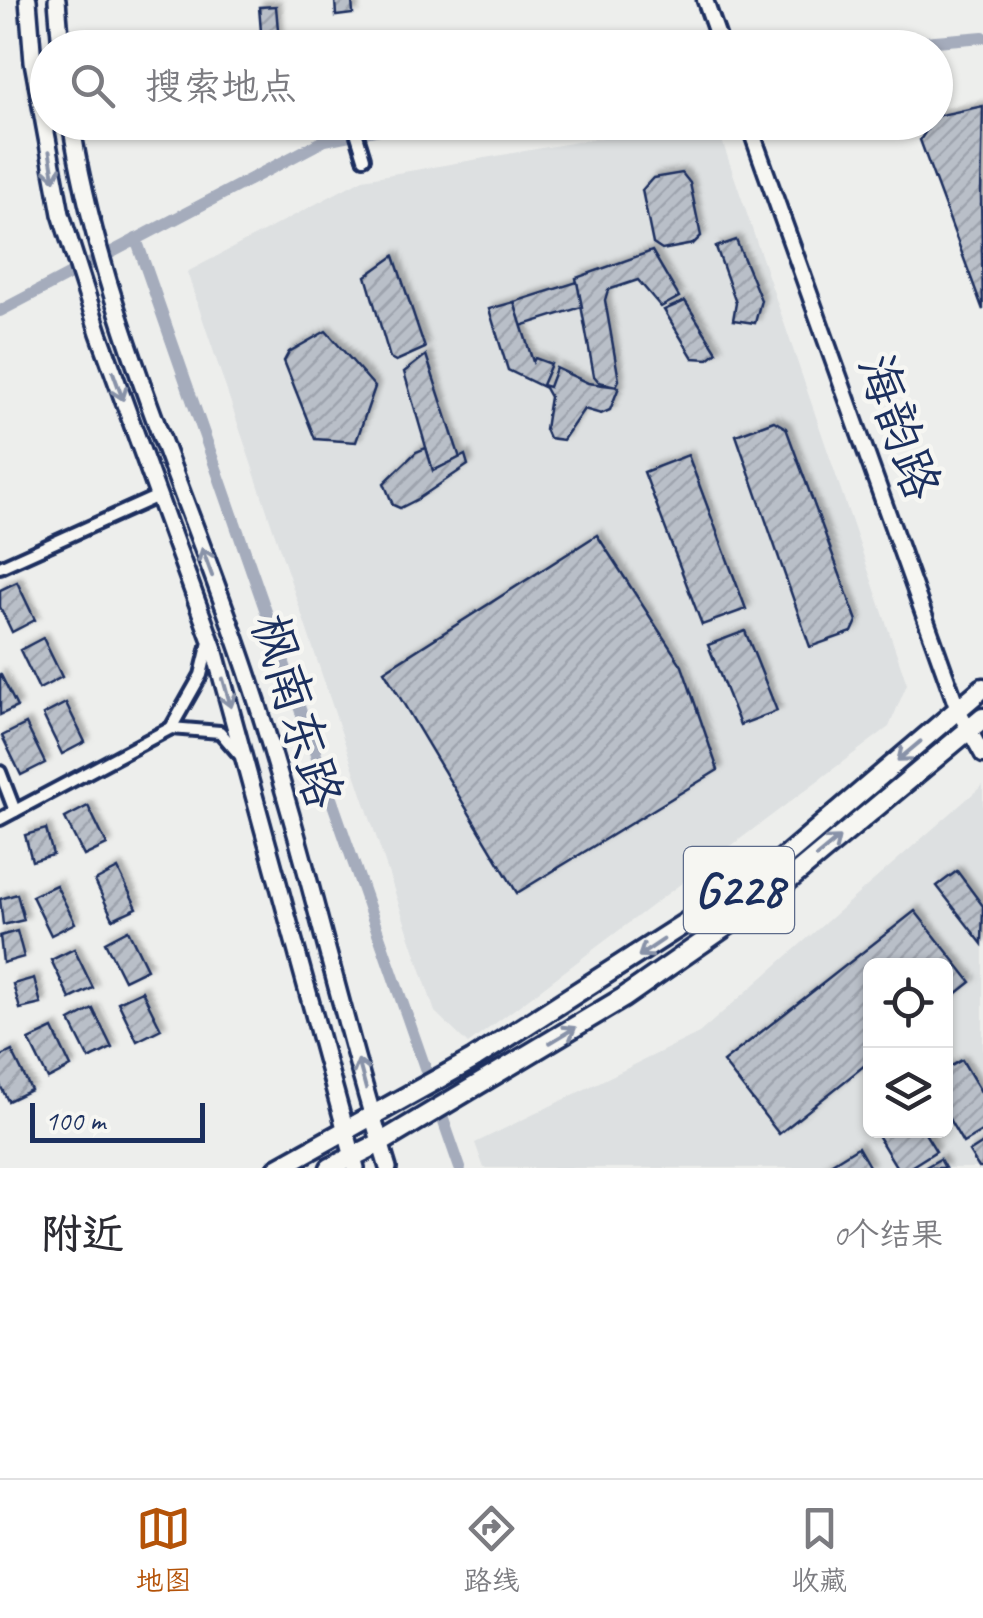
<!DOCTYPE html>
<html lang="zh">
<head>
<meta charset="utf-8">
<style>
  body { margin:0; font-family:Caveat,"LXGW WenKai TC",sans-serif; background:#f2f2f3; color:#2b2b33 }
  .controls { position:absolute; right:30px; bottom:30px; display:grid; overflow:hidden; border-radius:15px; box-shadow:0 2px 8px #0004 }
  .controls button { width:90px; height:90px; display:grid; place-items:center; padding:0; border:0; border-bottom:2px solid #e1e1e2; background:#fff; color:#2b2b33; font:50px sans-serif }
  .scale { position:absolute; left:30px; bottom:25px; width:175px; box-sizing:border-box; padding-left:10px; border:5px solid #1b2f5e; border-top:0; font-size:28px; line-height:35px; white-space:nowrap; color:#1b2f5e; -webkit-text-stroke:8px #f6f6f2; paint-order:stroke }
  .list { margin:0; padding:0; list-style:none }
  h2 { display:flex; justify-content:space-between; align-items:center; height:130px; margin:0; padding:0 40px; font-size:42px }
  h2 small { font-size:32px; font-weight:400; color:#7c7c81 }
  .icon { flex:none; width:55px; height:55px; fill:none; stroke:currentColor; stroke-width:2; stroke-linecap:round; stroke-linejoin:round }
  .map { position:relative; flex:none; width:983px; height:1168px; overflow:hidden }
  .search { position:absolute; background:#fff; box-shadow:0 2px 8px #0004; left:30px; right:30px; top:30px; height:110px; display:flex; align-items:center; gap:25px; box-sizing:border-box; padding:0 35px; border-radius:55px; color:#7c7c81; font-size:38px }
  .sheet { height:310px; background:#fff }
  nav { display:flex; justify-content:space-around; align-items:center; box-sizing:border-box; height:140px; border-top:2px solid #e1e1e2; background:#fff; font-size:28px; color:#7c7c81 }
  nav a { display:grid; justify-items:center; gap:5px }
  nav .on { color:#b45309 }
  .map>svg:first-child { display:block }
  .built { fill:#dde0e1; fill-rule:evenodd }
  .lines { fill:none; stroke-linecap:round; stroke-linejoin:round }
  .canal { stroke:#a5acbc; stroke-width:12 }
  .building { fill:url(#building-hatch); stroke:#1b2f5e; stroke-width:2.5; filter:url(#shadow) }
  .street-casing { stroke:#1b2f5e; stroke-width:18 }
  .secondary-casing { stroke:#1b2f5e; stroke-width:21 }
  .primary-casing { stroke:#1b2f5e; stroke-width:22 }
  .highway-casing { stroke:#1b2f5e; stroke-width:25 }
  .street { stroke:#f6f6f2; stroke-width:10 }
  .secondary { stroke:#f6f6f2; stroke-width:14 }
  .primary { stroke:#f6f6f2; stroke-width:15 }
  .highway { stroke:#f6f6f2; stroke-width:18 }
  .oneway { stroke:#8892a8 }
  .labels { text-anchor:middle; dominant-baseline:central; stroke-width:9; stroke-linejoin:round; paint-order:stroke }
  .shield { fill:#f6f6f2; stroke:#5d6b8a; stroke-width:2.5 }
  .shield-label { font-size:48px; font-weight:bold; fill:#1b2f5e }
  .street-label { font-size:50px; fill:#1b2f5e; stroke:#f6f6f2 }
</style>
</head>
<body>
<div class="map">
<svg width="983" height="1168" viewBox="0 0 983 1168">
  <defs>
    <pattern id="building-hatch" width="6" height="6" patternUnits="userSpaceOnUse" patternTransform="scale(2.5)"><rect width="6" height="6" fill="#b9bfc8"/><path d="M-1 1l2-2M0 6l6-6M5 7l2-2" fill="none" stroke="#9ea4ae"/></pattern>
    <filter id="shadow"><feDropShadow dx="4.5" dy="-4.5" stdDeviation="2.5" flood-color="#0004"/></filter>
  </defs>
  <rect width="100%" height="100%" fill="#edeeec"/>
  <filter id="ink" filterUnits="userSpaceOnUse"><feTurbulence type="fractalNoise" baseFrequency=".01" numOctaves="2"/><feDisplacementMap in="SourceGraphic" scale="20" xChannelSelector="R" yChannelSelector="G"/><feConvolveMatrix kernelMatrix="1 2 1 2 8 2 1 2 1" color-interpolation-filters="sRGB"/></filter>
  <g filter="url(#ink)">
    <g class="built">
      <path d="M 687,123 L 716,123 L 907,684 L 889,727 L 468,1044 L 435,1012 L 187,272 L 363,179 Z"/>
      <path d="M 983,785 L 983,1168 L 484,1168 L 475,1143 L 699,1033 ZM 870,966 L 946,966 L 946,1130 L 870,1130 Z"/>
    </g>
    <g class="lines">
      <g class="canal">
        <path d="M 852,48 L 983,37"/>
        <path d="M 136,239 L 460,1168"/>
        <path d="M 0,311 L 325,140 L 414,122"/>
      </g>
    </g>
    <g class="building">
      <path d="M 335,0 L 352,0 L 353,14 L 336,16 Z"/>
      <path d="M 276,6 L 279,42 L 262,44 L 259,7 Z"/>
      <path d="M 983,106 L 981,196 L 983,310 L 920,140 L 936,116 Z"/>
      <path d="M 682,173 L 690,183 L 701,236 L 693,244 L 662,250 L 653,244 L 642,190 L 653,178 Z"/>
      <path d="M 736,240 L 761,300 L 755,323 L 733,320 L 736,303 L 716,247 Z"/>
      <path d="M 652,251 L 679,297 L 661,307 L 638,280 L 608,290 L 605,300 L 619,380 L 616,386 L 599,382 L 594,376 L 576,278 Z"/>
      <path d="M 394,256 L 425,348 L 396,361 L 390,358 L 366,276 Z"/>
      <path d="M 577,282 L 582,307 L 521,326 L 514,302 Z"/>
      <path d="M 685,301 L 717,352 L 708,359 L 693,358 L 664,310 Z"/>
      <path d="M 514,302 L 533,362 L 535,358 L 551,364 L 542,385 L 549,387 L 556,368 L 588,383 L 619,387 L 610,410 L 601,414 L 584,409 L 563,440 L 549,438 L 545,429 L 550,397 L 545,388 L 508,370 L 489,309 Z"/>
      <path d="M 326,331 L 375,387 L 356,442 L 315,439 L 284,361 L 289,352 Z"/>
      <path d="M 426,355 L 460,458 L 433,471 L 404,372 Z"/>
      <path d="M 774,421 L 786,428 L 857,621 L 852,632 L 810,647 L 736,435 Z"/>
      <path d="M 426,448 L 433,471 L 465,455 L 468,465 L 418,499 L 400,508 L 393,505 L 384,483 L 416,452 Z"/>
      <path d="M 688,455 L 746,609 L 702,625 L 644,472 Z"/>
      <path d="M 597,535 L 682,666 L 718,770 L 517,893 L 384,671 Z"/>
      <path d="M 17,582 L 35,620 L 12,632 L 0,607 L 0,590 Z"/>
      <path d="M 745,631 L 777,711 L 740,725 L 708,645 Z"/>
      <path d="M 43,638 L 62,677 L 39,689 L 20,650 Z"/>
      <path d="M 0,673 L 17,707 L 0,715 Z"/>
      <path d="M 66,703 L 85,742 L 62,754 L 43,715 Z"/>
      <path d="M 26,724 L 45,763 L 21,775 L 2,736 Z"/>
      <path d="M 88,806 L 107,845 L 84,856 L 65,818 Z"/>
      <path d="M 46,829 L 53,855 L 32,861 L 25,835 Z"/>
      <path d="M 118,869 L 137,908 L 113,919 L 95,881 Z"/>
      <path d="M 957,871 L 983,906 L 982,944 L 937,886 Z"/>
      <path d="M 56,885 L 75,923 L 51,935 L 32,896 Z"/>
      <path d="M 17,894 L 24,920 L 3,925 L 0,899 Z"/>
      <path d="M 915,911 L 971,982 L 946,1002 L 946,966 L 870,966 L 870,1061 L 779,1134 L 723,1062 Z"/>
      <path d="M 128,930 L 147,969 L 124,980 L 105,942 Z"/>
      <path d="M 17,931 L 24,957 L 3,963 L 0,936 Z"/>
      <path d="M 74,949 L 93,988 L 70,999 L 51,960 Z"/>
      <path d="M 34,978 L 41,1004 L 20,1009 L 13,984 Z"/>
      <path d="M 142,991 L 161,1029 L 137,1041 L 118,1002 Z"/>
      <path d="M 93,1009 L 112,1048 L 89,1059 L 70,1021 Z"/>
      <path d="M 53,1029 L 71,1067 L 48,1079 L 29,1040 Z"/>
      <path d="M 12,1051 L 31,1090 L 8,1101 L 0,1085 L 0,1057 Z"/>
      <path d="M 962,1060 L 983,1095 L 983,1131 L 963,1143 L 946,1114 L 946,1069 Z"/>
      <path d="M 874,1130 L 923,1130 L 936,1151 L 909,1168 L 897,1168 Z"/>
      <path d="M 983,1143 L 983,1168 L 979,1168 L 969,1152 Z"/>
      <path d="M 858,1147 L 870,1168 L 824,1168 Z"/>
      <path d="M 940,1159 L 945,1168 L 924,1168 Z"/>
    </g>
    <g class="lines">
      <g class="street-casing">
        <g id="street">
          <path d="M 353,122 L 364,158"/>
          <path d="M 0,567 L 158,496"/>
          <path d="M 209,642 L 201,675 L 171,728 L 220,732 L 239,754"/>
          <path d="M 0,772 L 15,811"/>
          <path d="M 0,819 L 171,728"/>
        </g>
      </g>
      <g class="secondary-casing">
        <g id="secondary">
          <path d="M 705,0 L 722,48"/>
          <path d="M 748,122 L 958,710 L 983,755"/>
        </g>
      </g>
      <g class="primary-casing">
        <g id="primary">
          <path d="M 28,0 L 33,62 L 61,214 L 99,333 L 214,649 L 356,1168"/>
          <path d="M 57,0 L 61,48"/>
          <path d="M 71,122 C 102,316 188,493 249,678 C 303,839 338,1006 388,1168"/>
        </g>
      </g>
      <g class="highway-casing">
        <g id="highway">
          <path d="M 278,1168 L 472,1060 L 774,866 L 983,688"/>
          <path d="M 330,1168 L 380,1143 L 623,998 L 772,894 L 983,718"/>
        </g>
      </g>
      <use href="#street" class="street"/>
      <use href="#secondary" class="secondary"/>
      <use href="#primary" class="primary"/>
      <use href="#highway" class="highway"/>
    </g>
    <defs><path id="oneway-shaft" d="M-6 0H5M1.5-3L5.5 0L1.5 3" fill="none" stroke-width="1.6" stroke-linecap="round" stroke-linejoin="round" transform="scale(2.5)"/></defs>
    <g class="oneway">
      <use href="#oneway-shaft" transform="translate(52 166) rotate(80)"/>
      <use href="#oneway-shaft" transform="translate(118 386) rotate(70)"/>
      <use href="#oneway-shaft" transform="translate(207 562) rotate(-110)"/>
      <use href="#oneway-shaft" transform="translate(227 693) rotate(74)"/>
      <use href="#oneway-shaft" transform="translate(909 751) rotate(140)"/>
      <use href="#oneway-shaft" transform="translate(828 847) rotate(-40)"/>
      <use href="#oneway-shaft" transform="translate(651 948) rotate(146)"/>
      <use href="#oneway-shaft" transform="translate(563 1035) rotate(-31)"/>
      <use href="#oneway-shaft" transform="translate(362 1074) rotate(-105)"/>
    </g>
  </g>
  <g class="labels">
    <rect class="shield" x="684" y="847" width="110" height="86" rx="8"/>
    <g class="shield-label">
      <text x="739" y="890">G228</text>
    </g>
    <g class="street-label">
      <text transform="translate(899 427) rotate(70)">海韵路</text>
      <text transform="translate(297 711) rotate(73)">枫南东路</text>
    </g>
  </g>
</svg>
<div class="controls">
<button><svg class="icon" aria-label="locate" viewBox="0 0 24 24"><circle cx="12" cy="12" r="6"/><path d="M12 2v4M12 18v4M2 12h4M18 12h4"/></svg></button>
<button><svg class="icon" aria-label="layers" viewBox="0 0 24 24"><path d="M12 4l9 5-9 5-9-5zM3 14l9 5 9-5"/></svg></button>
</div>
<div class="scale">100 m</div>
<div class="search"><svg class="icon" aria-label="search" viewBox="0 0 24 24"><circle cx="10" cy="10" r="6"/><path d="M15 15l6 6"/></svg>搜索地点</div>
</div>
<section class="sheet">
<h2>附近<small>0个结果</small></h2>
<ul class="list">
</ul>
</section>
<nav>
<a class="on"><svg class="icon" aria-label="map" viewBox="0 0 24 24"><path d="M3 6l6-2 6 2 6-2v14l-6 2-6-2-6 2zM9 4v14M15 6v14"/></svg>地图</a>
<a><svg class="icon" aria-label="directions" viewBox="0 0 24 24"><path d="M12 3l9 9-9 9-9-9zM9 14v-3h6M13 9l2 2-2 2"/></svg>路线</a>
<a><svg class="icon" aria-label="saved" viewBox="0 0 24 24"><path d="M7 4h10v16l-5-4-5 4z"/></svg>收藏</a>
</nav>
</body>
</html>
